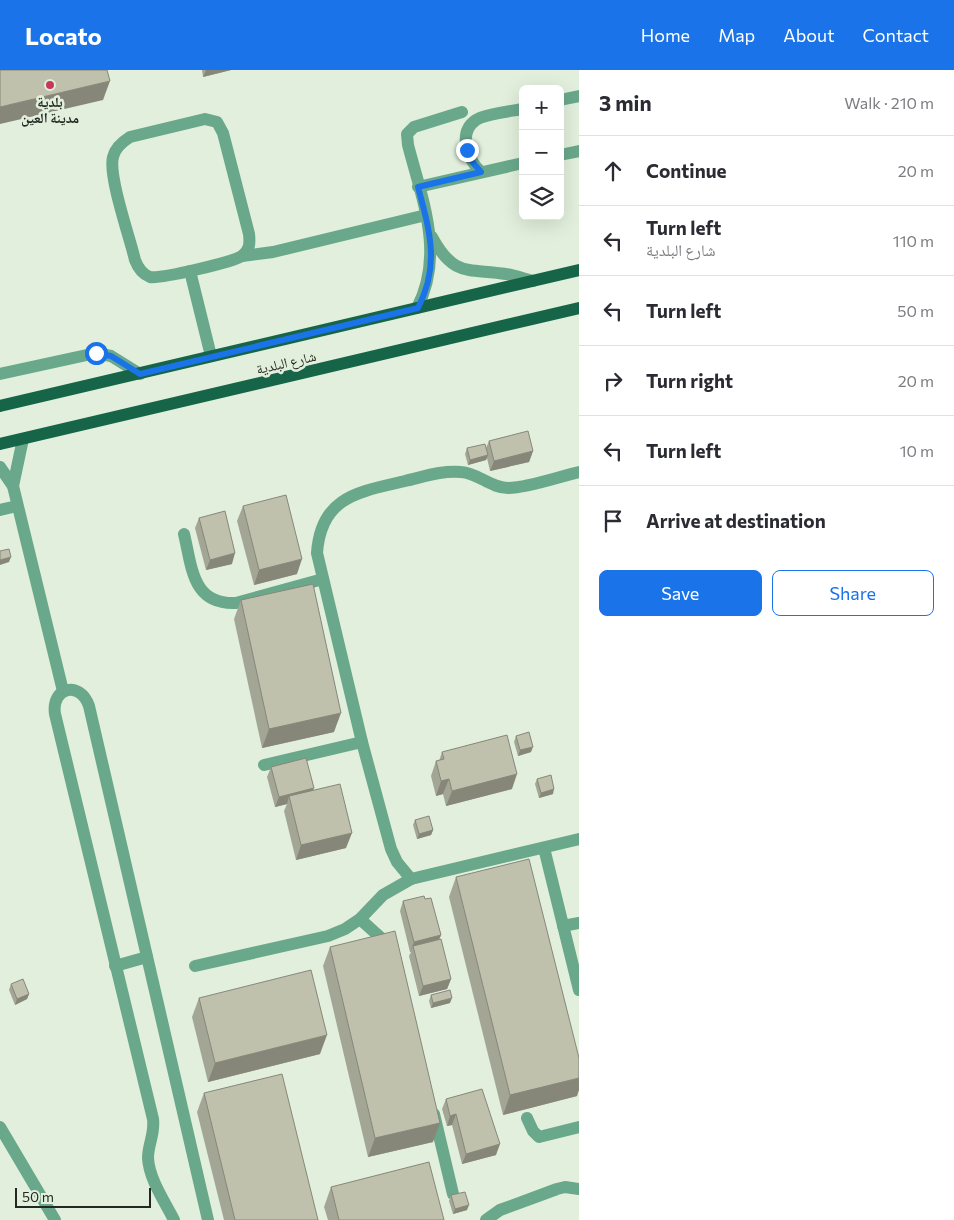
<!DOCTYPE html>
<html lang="en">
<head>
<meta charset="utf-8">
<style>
  body { margin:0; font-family:Commissioner,"Noto Naskh Arabic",sans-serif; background:#f7f7f7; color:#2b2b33 }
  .controls { position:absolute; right:15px; top:15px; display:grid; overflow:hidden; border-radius:8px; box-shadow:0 5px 20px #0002 }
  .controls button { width:45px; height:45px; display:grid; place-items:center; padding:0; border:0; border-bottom:1px solid #e1e1e2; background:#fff; color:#2b2b33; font:25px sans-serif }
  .scale { position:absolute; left:15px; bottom:12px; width:136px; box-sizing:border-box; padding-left:5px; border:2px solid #232822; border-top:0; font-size:14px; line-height:18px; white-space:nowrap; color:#232822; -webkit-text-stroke:4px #e1efdc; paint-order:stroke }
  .stop { position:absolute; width:15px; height:15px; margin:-11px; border:4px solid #1a73e8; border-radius:50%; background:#fff }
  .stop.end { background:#1a73e8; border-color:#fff; box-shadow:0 1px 5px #0008 }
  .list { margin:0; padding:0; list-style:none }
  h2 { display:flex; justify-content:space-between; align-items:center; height:65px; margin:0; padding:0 20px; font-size:21px }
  h2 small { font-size:16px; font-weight:400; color:#7c7c81 }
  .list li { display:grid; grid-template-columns:32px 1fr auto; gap:15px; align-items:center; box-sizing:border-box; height:70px; padding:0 20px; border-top:1px solid #e1e1e2 }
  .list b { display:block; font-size:19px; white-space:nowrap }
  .list p { margin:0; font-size:16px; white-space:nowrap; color:#7c7c81 }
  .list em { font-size:16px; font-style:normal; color:#7c7c81 }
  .actions { display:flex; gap:10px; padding:15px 20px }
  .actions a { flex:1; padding:11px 0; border:1px solid #1a73e8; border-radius:8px; text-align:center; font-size:18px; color:#1a73e8 }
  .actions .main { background:#1a73e8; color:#fff }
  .icon { flex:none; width:28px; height:28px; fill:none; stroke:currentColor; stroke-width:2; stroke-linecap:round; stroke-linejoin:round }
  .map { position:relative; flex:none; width:579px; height:1150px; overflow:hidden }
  header { display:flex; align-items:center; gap:30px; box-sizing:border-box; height:70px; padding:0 25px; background:#1a73e8; color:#fff }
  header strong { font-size:24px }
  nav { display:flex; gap:28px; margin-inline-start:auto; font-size:18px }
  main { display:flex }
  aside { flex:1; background:#fff }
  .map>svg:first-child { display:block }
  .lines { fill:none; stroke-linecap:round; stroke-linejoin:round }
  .minor { stroke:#6aa88b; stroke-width:12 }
  .major { stroke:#176548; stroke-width:12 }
  .wall { fill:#a4a695 }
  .shaded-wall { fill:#868779 }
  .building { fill:#bfc1ad; stroke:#868779 }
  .route { stroke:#1a73e8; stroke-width:6 }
  .poi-dot { fill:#c6375b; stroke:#e1efdc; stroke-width:2 }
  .labels { text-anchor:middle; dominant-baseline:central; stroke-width:5; stroke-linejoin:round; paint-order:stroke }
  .poi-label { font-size:14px; font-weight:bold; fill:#232822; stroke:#e1efdc }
  .street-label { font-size:14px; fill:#232822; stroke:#e1efdc }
</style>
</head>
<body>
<header>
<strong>Locato</strong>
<nav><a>Home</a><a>Map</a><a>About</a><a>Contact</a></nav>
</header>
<main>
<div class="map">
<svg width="579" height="1150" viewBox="0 0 579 1150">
  <rect width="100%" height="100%" fill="#e1efdc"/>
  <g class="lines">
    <g class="minor">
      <path d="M 560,30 L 579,26"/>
      <path d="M 205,49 L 217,52 L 223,63 L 249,164 C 250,173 250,180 242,186 C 233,192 161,209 150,207 C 142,204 138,198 135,190 C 130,168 108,106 113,87 C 115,78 122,72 130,67 Z"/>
      <path d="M 560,85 L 579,81"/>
      <path d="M 481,102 C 468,90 457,63 476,50 C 484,44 512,41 523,39"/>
      <path d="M 418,117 L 523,93"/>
      <path d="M 432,167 C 454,208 469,198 506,204 C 515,205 524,209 533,211"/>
      <path d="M 242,186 L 273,182 L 426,145"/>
      <path d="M 190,201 L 211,286"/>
      <path d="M 417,238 C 445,184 422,129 408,75 L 407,64 L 414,57 L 462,42"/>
      <path d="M 0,304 L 96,283 L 111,286 L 140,304"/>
      <path d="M 0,397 L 13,416 L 63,621"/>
      <path d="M 13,416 L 23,369"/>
      <path d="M 0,440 L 17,436"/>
      <path d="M 184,464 C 192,497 192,535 236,533 L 323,509"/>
      <path d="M 264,695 L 362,672"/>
      <path d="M 544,778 L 579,920"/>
      <path d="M 411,809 L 397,792 L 391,779 L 362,672 L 317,483 C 321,426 359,422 405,411 C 423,407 442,400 461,402 C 478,403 491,418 508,418 C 531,417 557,407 579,402"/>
      <path d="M 360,849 L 391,877"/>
      <path d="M 563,856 L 579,853"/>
      <path d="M 115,896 L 147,887"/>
      <path d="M 195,896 L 328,866 L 345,859 L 360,849 L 383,825 L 411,809 L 579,769"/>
      <path d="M 434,1044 L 453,1124"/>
      <path d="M 527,1048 L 533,1061 L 539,1067 L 579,1057"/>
      <path d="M 0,1057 L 55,1150"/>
      <path d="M 174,1150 C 165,1132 149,1109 148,1088 C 148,1074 155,1064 153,1049 L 55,644 C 51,617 80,610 89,636 L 208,1150"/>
      <path d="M 486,1150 L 500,1140 L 557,1119 L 565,1117 L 579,1119"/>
    </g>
    <g class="major">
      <path d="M 0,336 L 579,200"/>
      <path d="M 0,374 L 579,238"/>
    </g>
  </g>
  <g class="wall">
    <path d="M 202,0 L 231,0 L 203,7 Z"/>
    <path d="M 489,371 L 533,381 L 529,392 L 490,401 L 487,388 L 486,390 L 468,395 L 465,384 L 467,378 L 486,378 Z"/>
    <path d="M 243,436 L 297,504 L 254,515 L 237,451 Z"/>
    <path d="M 199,448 L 232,494 L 206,500 L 195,458 Z"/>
    <path d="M 241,530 L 334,662 L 262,678 L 234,549 Z"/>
    <path d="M 516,666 L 531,682 L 518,686 L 514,672 Z"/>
    <path d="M 442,682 L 512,719 L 446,736 L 443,724 L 436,726 L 431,706 L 436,691 L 439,691 Z"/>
    <path d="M 271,697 L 314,718 L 313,720 L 346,778 L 296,790 L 284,741 L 287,734 L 275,737 L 267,707 Z"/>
    <path d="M 537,709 L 553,724 L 539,728 L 535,714 Z"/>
    <path d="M 415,750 L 433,760 L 431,765 L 417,769 L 413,755 Z"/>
    <path d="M 456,807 L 577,1026 L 503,1045 L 449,827 Z"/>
    <path d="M 425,829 L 441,865 L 439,869 L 451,909 L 447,919 L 419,926 L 409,886 L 411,882 L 410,882 L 400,841 L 403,831 Z"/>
    <path d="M 330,877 L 433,1072 L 368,1087 L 323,896 Z"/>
    <path d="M 11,914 L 29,924 L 27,929 L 15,935 L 9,920 Z"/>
    <path d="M 431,925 L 450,933 L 431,938 L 429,931 Z"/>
    <path d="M 199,928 L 320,984 L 208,1012 L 192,947 Z"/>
    <path d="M 204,1023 L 318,1150 L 224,1150 L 197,1042 Z"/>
    <path d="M 446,1029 L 496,1085 L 462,1094 L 452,1055 L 447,1056 L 442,1039 Z"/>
    <path d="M 331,1117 L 444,1150 L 328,1150 L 324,1137 Z"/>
    <path d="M 451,1125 L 467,1140 L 453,1144 L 449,1131 Z"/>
  </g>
  <g class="shaded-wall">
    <path d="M 206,0 L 231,0 L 203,7 Z"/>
    <path d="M 110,11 L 103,30 L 0,54 L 0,37 Z"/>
    <path d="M 533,381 L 529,392 L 490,401 L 494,391 Z"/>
    <path d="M 488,385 L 486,390 L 468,395 L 470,390 Z"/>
    <path d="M 235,483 L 232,494 L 206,500 L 210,490 Z"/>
    <path d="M 11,487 L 9,492 L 0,495 L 0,490 Z"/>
    <path d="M 302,489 L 297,504 L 254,515 L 259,500 Z"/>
    <path d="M 341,643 L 334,662 L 262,678 L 269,659 Z"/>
    <path d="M 533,677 L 531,682 L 518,686 L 520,680 Z"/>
    <path d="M 517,704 L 512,719 L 446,736 L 452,721 Z"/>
    <path d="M 449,709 L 443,724 L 436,726 L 441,711 Z"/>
    <path d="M 314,718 L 310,728 L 289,726 L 287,734 L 275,737 L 279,727 Z"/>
    <path d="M 554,719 L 553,724 L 539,728 L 541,723 Z"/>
    <path d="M 433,760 L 431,765 L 417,769 L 419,764 Z"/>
    <path d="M 352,763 L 346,778 L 296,790 L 301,775 Z"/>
    <path d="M 441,865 L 437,875 L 413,876 L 410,882 L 414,872 Z"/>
    <path d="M 451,909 L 447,919 L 419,926 L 423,916 Z"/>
    <path d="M 29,924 L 27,929 L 15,935 L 17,929 Z"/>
    <path d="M 452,928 L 450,933 L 431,938 L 433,933 Z"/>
    <path d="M 327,965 L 320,984 L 208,1012 L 215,993 Z"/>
    <path d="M 579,1008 L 579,1020 L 577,1026 L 503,1045 L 510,1025 Z"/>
    <path d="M 456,1044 L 452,1055 L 447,1056 L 450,1046 Z"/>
    <path d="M 440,1053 L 433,1072 L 368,1087 L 375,1068 Z"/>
    <path d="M 500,1074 L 496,1085 L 462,1094 L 466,1084 Z"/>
    <path d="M 469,1135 L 467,1140 L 453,1144 L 455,1139 Z"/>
  </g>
  <g class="building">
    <path d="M 0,0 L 107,0 L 110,11 L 0,37 Z"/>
    <path d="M 528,361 L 533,381 L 494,391 L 489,371 Z"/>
    <path d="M 485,374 L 488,385 L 470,390 L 467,378 Z"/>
    <path d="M 286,425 L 302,489 L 259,500 L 243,436 Z"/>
    <path d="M 225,441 L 235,483 L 210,490 L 199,448 Z"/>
    <path d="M 9,479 L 11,487 L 0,490 L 0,481 Z"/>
    <path d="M 313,514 L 341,643 L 269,659 L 241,530 Z"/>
    <path d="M 529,662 L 533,677 L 520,680 L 516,666 Z"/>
    <path d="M 507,665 L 517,704 L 452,721 L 449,709 L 441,711 L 436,691 L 444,689 L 442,682 Z"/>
    <path d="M 306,688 L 314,718 L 279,727 L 271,697 Z"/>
    <path d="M 551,705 L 554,719 L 541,723 L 537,709 Z"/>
    <path d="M 340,714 L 352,763 L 301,775 L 289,726 Z"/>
    <path d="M 429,746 L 433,760 L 419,764 L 415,750 Z"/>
    <path d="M 529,789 L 579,988 L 579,1008 L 510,1025 L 456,807 Z"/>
    <path d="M 424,826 L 425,829 L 431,828 L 441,865 L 414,872 L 403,831 Z"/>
    <path d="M 395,861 L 440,1053 L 375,1068 L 330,877 Z"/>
    <path d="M 441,869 L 451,909 L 423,916 L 413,876 Z"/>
    <path d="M 311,900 L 327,965 L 215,993 L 199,928 Z"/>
    <path d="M 23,909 L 29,924 L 17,929 L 11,914 Z"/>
    <path d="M 450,920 L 452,928 L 433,933 L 431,925 Z"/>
    <path d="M 282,1004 L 318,1150 L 235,1150 L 204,1023 Z"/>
    <path d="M 482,1019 L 500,1074 L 466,1084 L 456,1044 L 450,1046 L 446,1029 Z"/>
    <path d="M 429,1092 L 444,1150 L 339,1150 L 331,1117 Z"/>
    <path d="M 465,1122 L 469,1135 L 455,1139 L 451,1125 Z"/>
  </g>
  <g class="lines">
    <path class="route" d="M 96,283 L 111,286 L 140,304 L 418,238 C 440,195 430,162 418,117 L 481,102 L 469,88 L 467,80"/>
  </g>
  <circle class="poi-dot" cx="50" cy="15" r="5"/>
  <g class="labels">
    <g class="poi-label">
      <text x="50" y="31">بلدية<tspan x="50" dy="16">مدينة العين</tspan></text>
    </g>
    <g class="street-label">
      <text transform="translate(286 292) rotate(-13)">شارع البلدية</text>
    </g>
  </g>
</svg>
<div class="controls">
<button>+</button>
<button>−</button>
<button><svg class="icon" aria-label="layers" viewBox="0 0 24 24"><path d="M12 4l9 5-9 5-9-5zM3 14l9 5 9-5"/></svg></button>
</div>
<div class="scale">50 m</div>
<div class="stop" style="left:96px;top:283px"></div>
<div class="stop end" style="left:467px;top:80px"></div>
</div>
<aside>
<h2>3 min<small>Walk · 210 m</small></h2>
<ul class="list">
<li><svg class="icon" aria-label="ahead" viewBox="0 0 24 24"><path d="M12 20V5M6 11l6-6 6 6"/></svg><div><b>Continue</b></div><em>20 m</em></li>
<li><svg class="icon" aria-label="left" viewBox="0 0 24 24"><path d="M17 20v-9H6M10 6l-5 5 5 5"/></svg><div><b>Turn left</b><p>شارع البلدية</p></div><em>110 m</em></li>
<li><svg class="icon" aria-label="left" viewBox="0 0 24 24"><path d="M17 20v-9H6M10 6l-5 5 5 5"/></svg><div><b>Turn left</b></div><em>50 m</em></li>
<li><svg class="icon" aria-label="right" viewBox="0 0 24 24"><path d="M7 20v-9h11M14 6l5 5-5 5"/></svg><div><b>Turn right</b></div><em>20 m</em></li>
<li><svg class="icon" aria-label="left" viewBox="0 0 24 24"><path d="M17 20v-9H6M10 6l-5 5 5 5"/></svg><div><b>Turn left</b></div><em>10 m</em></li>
<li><svg class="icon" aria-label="arrive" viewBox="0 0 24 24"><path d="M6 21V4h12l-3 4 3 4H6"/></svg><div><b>Arrive at destination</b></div></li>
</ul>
<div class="actions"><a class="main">Save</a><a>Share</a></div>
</aside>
</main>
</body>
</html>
